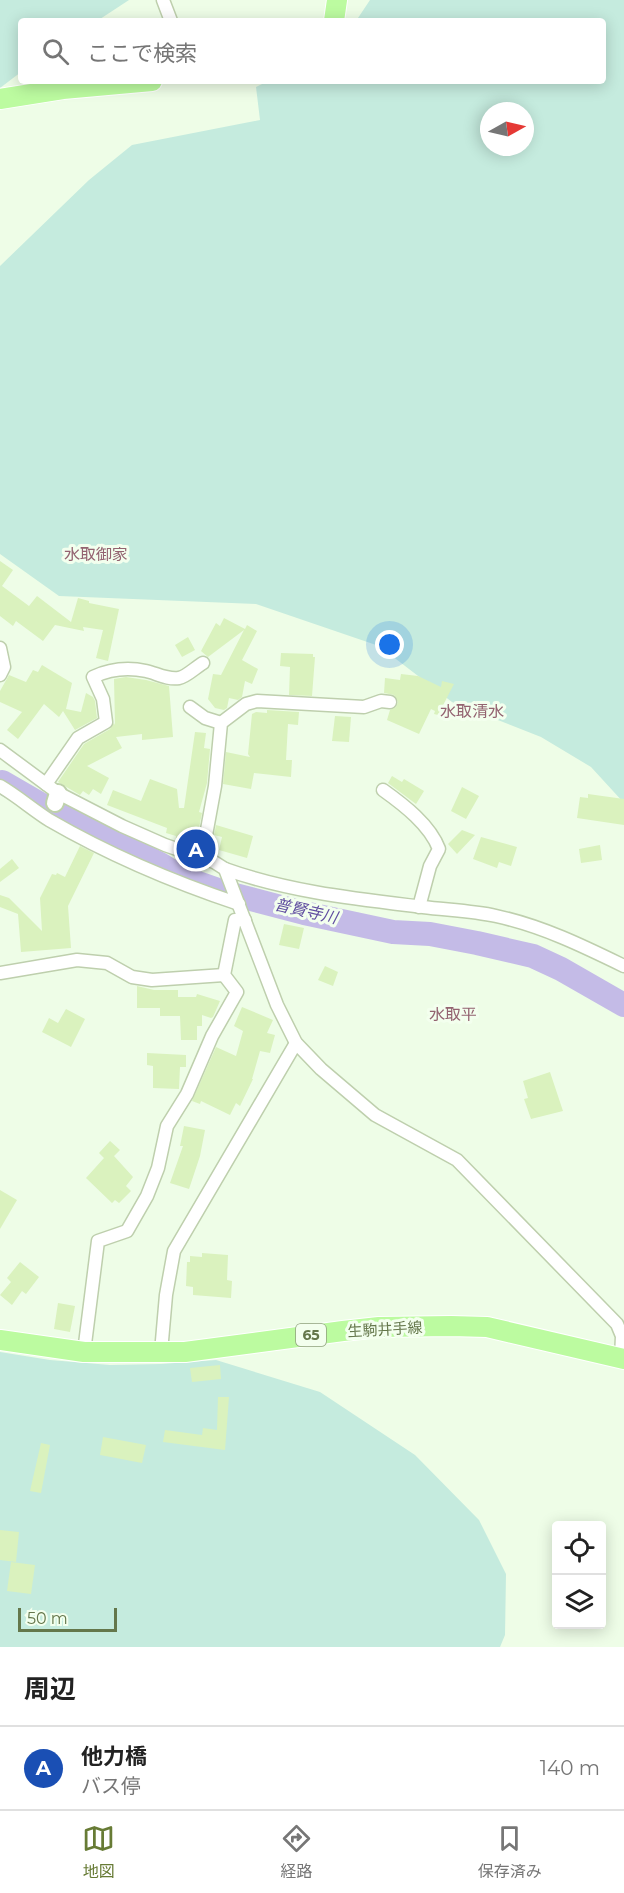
<!DOCTYPE html>
<html lang="ja">
<meta charset="utf-8">
<style>
:root{--surface:#fff;--page:#f2f2f2;--text:#222;--muted:#767676;--line:#e0e0e0;--accent:#677b35}
body{margin:0;font-family:Montserrat,"Noto Sans JP",sans-serif;background:var(--page);color:var(--text)}
.controls{position:absolute;right:18px;bottom:18px;display:grid;overflow:hidden;border-radius:6px;box-shadow:0 3px 15px #0003}
.controls button{width:54px;height:54px;display:grid;place-items:center;padding:0;border:0;border-bottom:2px solid var(--line);background:var(--surface);color:var(--text);font:30px sans-serif}
.compass{position:absolute;left:480px;top:102px;width:54px;height:54px;border-radius:50%;background:var(--surface);box-shadow:0 3px 15px #0003;rotate:82deg}
.scale{position:absolute;left:18px;bottom:15px;width:99px;box-sizing:border-box;padding-left:6px;border:3px solid #64774b;border-top:0;font-size:16px;line-height:21px;white-space:nowrap;color:#64774b;-webkit-text-stroke:4px #f3ffee;paint-order:stroke}
.you{position:absolute;left:390px;top:645px;width:21px;height:21px;margin:-15px;border:4px solid #fff;border-radius:50%;background:#1a73e8;box-shadow:0 0 0 9px #1a73e833}
.badge{display:grid;place-items:center;width:39px;height:39px;border-radius:50%;background:var(--accent);color:#fff;font-size:20px;font-weight:700}
.pin{position:absolute;translate:-50% -50%;border:3px solid #fff;box-shadow:0 2px 6px #0006}
.list{margin:0;padding:0;list-style:none}
h2{display:flex;justify-content:space-between;align-items:center;height:78px;margin:0;padding:0 24px;font-size:26px}
h2 small{font-size:20px;font-weight:400;color:var(--muted)}
.list li{display:grid;grid-template-columns:39px 1fr auto;gap:18px;align-items:center;box-sizing:border-box;height:84px;padding:0 24px;border-top:2px solid var(--line)}
.list b{display:block;font-size:22px;white-space:nowrap}
.list p{margin:0;font-size:20px;white-space:nowrap;color:var(--muted)}
.list em{font-size:20px;font-style:normal;color:var(--muted)}
.icon{flex:none;width:33px;height:33px;fill:none;stroke:currentColor;stroke-width:2;stroke-linecap:round;stroke-linejoin:round}
.map{position:relative;flex:none;width:624px;height:1647px;overflow:hidden}
.search{position:absolute;background:var(--surface);box-shadow:0 3px 15px #0003;left:18px;right:18px;top:18px;height:66px;display:flex;align-items:center;gap:15px;box-sizing:border-box;padding:0 21px;border-radius:6px;color:var(--muted);font-size:22px}
.sheet{height:162px;background:var(--surface)}
nav{display:flex;justify-content:space-around;align-items:center;box-sizing:border-box;height:84px;border-top:2px solid var(--line);background:var(--surface);font-size:16px;color:var(--muted)}
nav a{display:grid;justify-items:center;gap:3px}
nav .on{color:var(--accent)}
.map>svg:first-child{display:block}
.green{fill:#c5ebde;fill-rule:evenodd}
.lines{fill:none;stroke-linecap:round;stroke-linejoin:round}
.river{stroke:#c4bbe7;stroke-width:24}
.building{fill:#daf2be}
.street-casing{stroke:#becfad;stroke-width:15}
.secondary-casing{stroke:#bed2aa;stroke-width:20}
.primary-casing{stroke:#fff;stroke-width:22}
.street{stroke:#fff;stroke-width:12}
.secondary{stroke:#fff;stroke-width:16}
.primary{stroke:#bcfba0;stroke-width:20}
.labels{text-anchor:middle;dominant-baseline:central;stroke-width:6;stroke-linejoin:round;paint-order:stroke}
.shield{fill:#f3ffee;stroke:#8fa07c;stroke-width:1.5}
.shield-label{font-size:14px;font-weight:bold;fill:#64774b}
.street-label{font-size:15px;fill:#64774b;stroke:#f3ffee}
.neighbourhood-label{font-size:16px;fill:#936370;stroke:#f3ffee}
.water-label{font-size:16px;font-style:italic;fill:#604da0;stroke:#f3ffee}
</style>
<div class="map">
<svg width="624" height="1647" viewBox="0 0 624 1647">
<rect width="100%" height="100%" fill="#eefde7"/>
<!-- green -->
<g class="green">
<polygon points="0,0 129,0 97,21 21,21 21,72 0,88"/>
<path d="M370,0H624V803L591,767L541,737L452,702L379,646L256,604L59,596L0,554V266L89,180L132,145L260,120L256,87L268,81H603V21H356ZM489,111H525V147H489Z"/>
<polygon points="0,1352 50,1360 110,1365 161,1364 216,1360 320,1392 415,1455 479,1520 506,1574 505,1635 500,1647 0,1647"/>
</g>
<g class="lines">
<!-- river -->
<polyline class="river" points="2,782 47,808 160,864 181,877 224,892 304,913 393,932 430,934 477,943 533,956 561,969 624,1005"/>
</g>
<!-- building -->
<g class="building">
<polygon points="0,561 13,570 2,586 29,606 37,596 71,622 78,598 89,601 89,603 119,609 108,661 96,658 103,630 83,627 84,631 55,625 43,641 16,621 13,626 0,616"/>
<polygon points="224,618 245,629 247,625 257,631 242,660 258,669 252,684 245,681 242,697 238,700 229,698 227,708 224,710 215,708 208,699 213,674 221,675 244,630 208,657 201,651 216,623 220,626"/>
<polygon points="188,637 195,650 182,657 175,645"/>
<polygon points="281,653 313,654 313,657 315,657 312,696 289,695 290,667 280,666"/>
<polygon points="42,665 72,683 66,709 81,712 86,693 93,697 95,701 97,718 75,730 63,711 59,717 44,704 18,739 7,730 22,712 0,702 0,691 9,675 26,682 33,670 38,672"/>
<polygon points="401,674 418,676 441,687 442,681 454,684 438,715 434,714 435,711 431,709 419,734 387,720 390,710 396,707 398,702 394,695 384,693 385,678 400,680"/>
<polygon points="126,677 146,680 169,686 173,737 142,740 142,734 116,737 122,748 87,766 109,778 101,794 93,789 89,795 83,791 80,795 58,782 84,744 110,729 114,723 115,725 114,679"/>
<polygon points="267,710 299,712 298,725 288,724 286,760 292,760 291,777 254,773 251,789 223,784 226,752 250,757 248,754 252,714 256,712 267,713"/>
<polygon points="335,716 351,717 349,742 332,741"/>
<polygon points="195,732 206,733 204,748 210,749 207,783 199,812 202,813 196,843 176,838 176,836 166,833 167,828 107,805 113,790 141,801 150,779 177,789 179,808 184,808"/>
<polygon points="392,776 402,782 404,779 424,791 416,804 388,783"/>
<polygon points="462,787 479,796 466,819 451,811"/>
<polygon points="588,794 624,799 624,825 577,818 580,797 588,798"/>
<polygon points="216,825 253,836 247,858 219,850 222,837 214,835"/>
<polygon points="462,830 475,835 457,854 448,844"/>
<polygon points="481,837 517,847 511,866 499,862 497,868 473,859"/>
<polygon points="600,845 602,860 581,863 579,849"/>
<polygon points="80,846 94,853 68,906 71,948 21,952 18,914 0,907 0,895 9,898 42,931 40,898 52,874 56,875 57,873 65,877"/>
<polygon points="12,859 19,868 0,882 0,869"/>
<polygon points="284,924 304,928 299,949 279,945"/>
<polygon points="325,966 338,972 333,986 318,980"/>
<polygon points="137,986 154,990 178,990 178,997 196,997 197,994 220,1001 213,1017 211,1018 202,1015 202,1026 197,1026 197,1040 181,1040 180,1016 160,1016 160,1008 137,1008"/>
<polygon points="242,1007 273,1020 267,1033 275,1035 270,1053 260,1051 252,1079 253,1079 240,1106 236,1103 230,1115 201,1101 200,1104 192,1101 216,1047 236,1056 243,1031 234,1026"/>
<polygon points="66,1009 85,1019 71,1047 42,1032 49,1018 58,1023"/>
<polygon points="147,1053 186,1055 186,1067 180,1067 179,1089 153,1088 153,1066 147,1065"/>
<polygon points="550,1072 563,1111 531,1119 524,1099 528,1098 523,1081"/>
<polygon points="184,1126 205,1130 200,1156 189,1189 170,1183 183,1146 180,1146"/>
<polygon points="110,1141 120,1150 114,1156 133,1177 126,1186 131,1191 119,1203 115,1200 112,1203 86,1178 104,1158 99,1153"/>
<polygon points="0,1190 17,1200 0,1229"/>
<polygon points="202,1253 228,1255 227,1280 232,1281 231,1298 193,1295 193,1287 186,1286 187,1262 190,1262 190,1256 202,1257"/>
<polygon points="20,1262 39,1277 26,1294 22,1291 12,1305 0,1295 11,1282 7,1278"/>
<polygon points="58,1303 75,1306 70,1332 54,1329"/>
<polygon points="220,1365 221,1379 192,1382 190,1368"/>
<polygon points="218,1397 229,1397 225,1450 163,1442 165,1430 202,1435 203,1428 217,1430"/>
<polygon points="103,1437 146,1445 142,1463 100,1455"/>
<polygon points="41,1443 50,1445 41,1493 30,1491"/>
<polygon points="0,1530 19,1532 16,1562 0,1560"/>
<polygon points="11,1562 35,1565 31,1594 7,1591"/>
</g>
<g class="lines">
<defs>
<g id="street">
<polyline points="163,0 171,21"/>
<polyline points="0,648 4,667 0,675"/>
<polyline points="190,707 205,718 221,723"/>
<polyline points="0,750 58,793 122,826 165,845 214,862 225,869 277,1005 296,1043 321,1069 375,1115 457,1160 617,1324 622,1336 621,1358"/>
<path d="M46,784L78,738L106,722L103,699L93,677C110,669 127,667 146,671C156,673 167,680 179,678C186,677 196,667 203,663"/>
<path d="M0,786C17,796 32,809 49,820C106,853 176,883 239,904"/>
<path d="M383,790C404,805 430,825 439,849L430,866L419,907"/>
<polyline points="202,857 215,786 221,723 246,704 257,701 364,707 381,701 390,702"/>
<path d="M225,869C289,892 357,899 423,907C447,910 473,911 496,916C542,926 583,946 624,966"/>
<polyline points="0,973 77,960 107,963 132,977 152,980 224,975"/>
<polyline points="84,1352 98,1241 127,1231 147,1196 158,1168 167,1126 187,1094 212,1036 237,992 224,975 235,920 245,920"/>
<polyline points="161,1352 166,1295 174,1251 296,1043"/>
</g>
<polyline id="secondary" points="55,803 58,793"/>
<g id="primary">
<polyline points="334,21 337,0"/>
<polyline points="0,99 63,89 152,81"/>
<polyline points="0,1340 84,1352 185,1352 343,1331 379,1327 451,1326 487,1327 624,1359"/>
</g>
</defs>
<!-- street casing -->
<use href="#street" class="street-casing"/>
<!-- secondary casing -->
<use href="#secondary" class="secondary-casing"/>
<!-- primary casing -->
<use href="#primary" class="primary-casing"/>
<!-- street -->
<use href="#street" class="street"/>
<!-- secondary -->
<use href="#secondary" class="secondary"/>
<!-- primary -->
<use href="#primary" class="primary"/>
</g>
<g class="labels">
<!-- shield labels -->
<rect class="shield" x="296" y="1324" width="30" height="22" rx="4.5"/>
<g class="shield-label">
<text x="311" y="1335">65</text>
</g>
<!-- street labels -->
<g class="street-label">
<text transform="translate(385 1329) rotate(-3)">生駒井手線</text>
</g>
<!-- neighbourhood labels -->
<g class="neighbourhood-label">
<text x="96" y="554">水取御家</text>
<text x="472" y="711">水取清水</text>
<text x="453" y="1014">水取平</text>
</g>
<!-- water labels -->
<g class="water-label">
<text transform="translate(306 911) rotate(13)">普賢寺川</text>
</g>
</g>
</svg>
<div class="controls">
<button><svg class="icon" aria-label="locate" viewBox="0 0 24 24"><circle cx="12" cy="12" r="6"/><path d="M12 2v4M12 18v4M2 12h4M18 12h4"/></svg></button>
<button><svg class="icon" aria-label="layers" viewBox="0 0 24 24"><path d="M12 4l9 5-9 5-9-5zM3 14l9 5 9-5"/></svg></button>
</div>
<svg class="compass" viewBox="-18 -18 36 36"><path d="M0-13l5 13h-10z" fill="#e53935"/><path d="M0 13l5-13h-10z" fill="#767676"/></svg>
<div class="scale">50 m</div>
<div class="you"></div>
<div class="pin badge" style="left:196px;top:849px;background:#1a4fb4">A</div>
<div class="search"><svg class="icon" aria-label="search" viewBox="0 0 24 24"><circle cx="10" cy="10" r="6"/><path d="M15 15l6 6"/></svg>ここで検索</div>
</div>
<section class="sheet">
<h2>周辺<small></small></h2>
<ul class="list">
<li><span class="badge" style="background:#1a4fb4">A</span><div><b>他力橋</b><p>バス停</p></div><em>140 m</em></li>
</ul>
</section>
<nav>
<a class="on"><svg class="icon" aria-label="map" viewBox="0 0 24 24"><path d="M3 6l6-2 6 2 6-2v14l-6 2-6-2-6 2zM9 4v14M15 6v14"/></svg>地図</a>
<a><svg class="icon" aria-label="directions" viewBox="0 0 24 24"><path d="M12 3l9 9-9 9-9-9zM9 14v-3h6M13 9l2 2-2 2"/></svg>経路</a>
<a><svg class="icon" aria-label="saved" viewBox="0 0 24 24"><path d="M7 4h10v16l-5-4-5 4z"/></svg>保存済み</a>
</nav>
